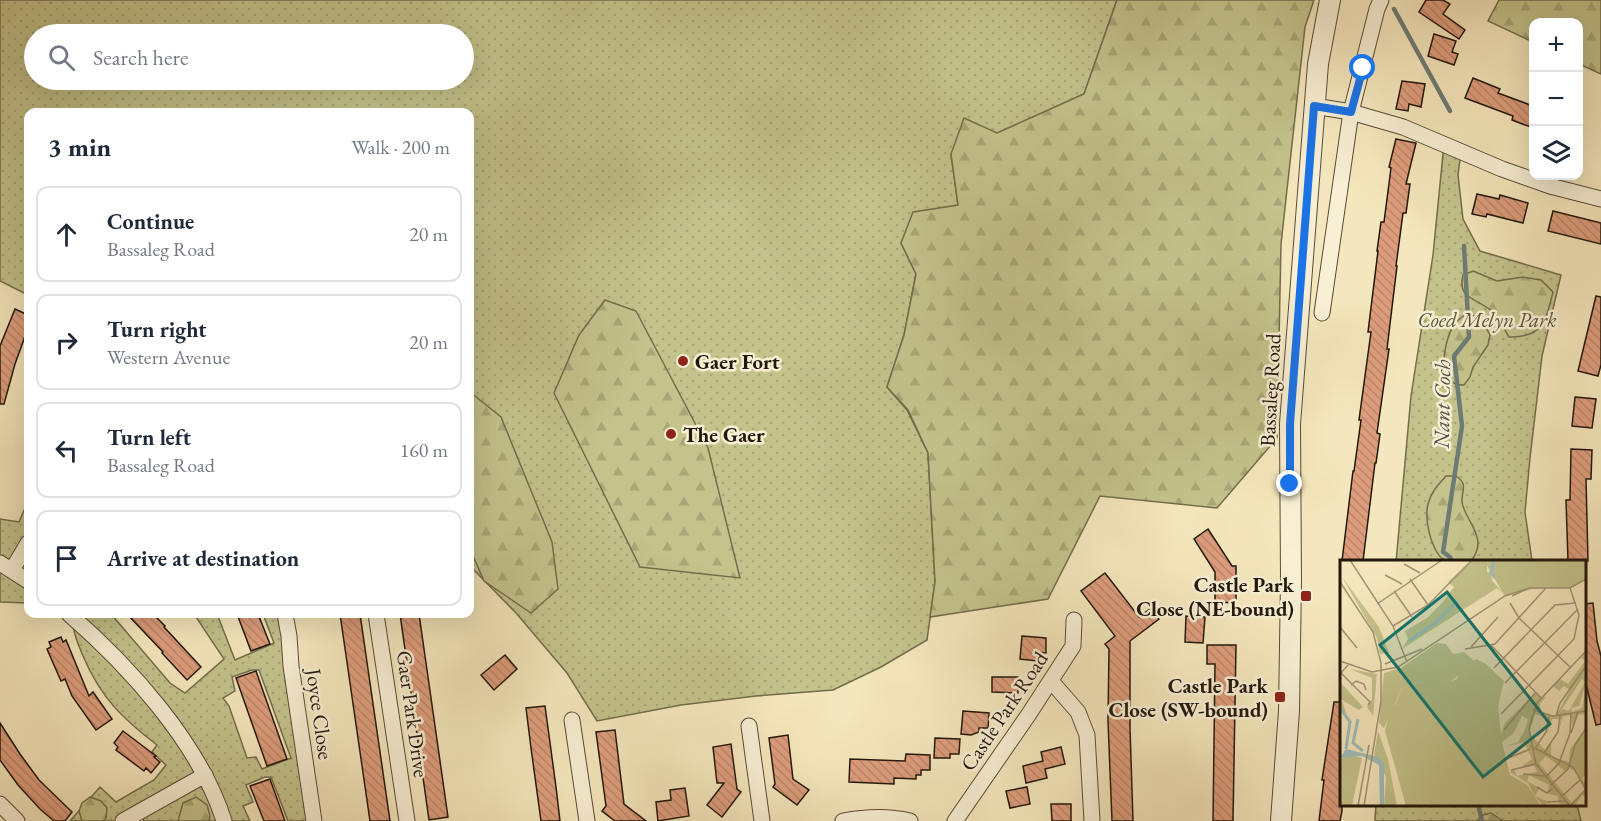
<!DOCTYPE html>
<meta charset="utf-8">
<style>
:root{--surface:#fff;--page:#f6f6f7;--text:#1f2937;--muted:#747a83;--line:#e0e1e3}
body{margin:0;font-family:"EB Garamond",serif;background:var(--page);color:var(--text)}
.controls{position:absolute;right:18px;top:18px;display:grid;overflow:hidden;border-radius:12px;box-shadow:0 6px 24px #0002}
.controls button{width:54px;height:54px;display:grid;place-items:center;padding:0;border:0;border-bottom:2px solid var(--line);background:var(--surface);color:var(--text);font:30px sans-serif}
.stop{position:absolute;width:18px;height:18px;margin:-14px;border:4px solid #1a73e8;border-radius:50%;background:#fff}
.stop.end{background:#1a73e8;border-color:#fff;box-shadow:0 2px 6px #0008}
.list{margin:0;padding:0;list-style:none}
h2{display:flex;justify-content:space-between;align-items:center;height:78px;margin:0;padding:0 24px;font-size:26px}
h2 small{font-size:20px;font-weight:400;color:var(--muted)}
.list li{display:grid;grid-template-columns:39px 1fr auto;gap:18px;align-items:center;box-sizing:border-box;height:96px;margin:0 12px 12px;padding:0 12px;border:2px solid var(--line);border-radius:12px}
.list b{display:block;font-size:22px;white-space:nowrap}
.list p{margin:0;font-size:20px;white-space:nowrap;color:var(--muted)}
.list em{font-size:20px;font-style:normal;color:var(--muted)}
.icon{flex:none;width:33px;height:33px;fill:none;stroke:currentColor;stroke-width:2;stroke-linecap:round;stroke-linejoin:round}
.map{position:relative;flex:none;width:1601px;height:821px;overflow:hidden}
.search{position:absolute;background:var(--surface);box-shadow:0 6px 24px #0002;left:24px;top:24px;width:450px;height:66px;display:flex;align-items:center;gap:15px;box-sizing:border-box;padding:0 21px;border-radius:33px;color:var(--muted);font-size:22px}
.panel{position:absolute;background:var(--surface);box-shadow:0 6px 24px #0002;left:24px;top:108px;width:450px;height:510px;border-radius:12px}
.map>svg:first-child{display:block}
.green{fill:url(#green-dots);stroke:#736d4c;stroke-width:1.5;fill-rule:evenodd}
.forest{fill:url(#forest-firs);stroke:#736d4c;stroke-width:1.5}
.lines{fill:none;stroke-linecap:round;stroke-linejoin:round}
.stream{stroke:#6e7b75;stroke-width:4.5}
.building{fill:url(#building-back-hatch);stroke:#22170b;stroke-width:1.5}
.minor-casing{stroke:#574b38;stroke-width:17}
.tertiary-casing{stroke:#574b38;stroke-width:22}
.minor{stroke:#f8efd4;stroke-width:15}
.tertiary{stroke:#f8efd4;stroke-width:20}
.route{stroke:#1a73e8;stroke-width:8}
.poi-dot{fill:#8f2418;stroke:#f8efd4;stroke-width:2}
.labels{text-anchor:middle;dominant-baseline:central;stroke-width:5;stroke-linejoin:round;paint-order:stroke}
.park-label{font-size:21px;font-style:italic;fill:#5b5338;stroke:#f8efd4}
.poi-label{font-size:21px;font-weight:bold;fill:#22170b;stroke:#f8efd4;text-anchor:start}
.street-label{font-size:21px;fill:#22170b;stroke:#f8efd4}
.water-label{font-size:22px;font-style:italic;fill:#4e5149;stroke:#f8efd4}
.inset-river{fill:none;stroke:#a0bebb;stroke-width:3}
.inset-road{fill:none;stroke:#a19476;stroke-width:1.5}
.view{fill:#0f766e;fill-opacity:0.15;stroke:#0f766e;stroke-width:3}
.inset-edge{fill:none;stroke:#22170b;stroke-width:3}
</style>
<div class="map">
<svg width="1601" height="821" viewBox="0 0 1601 821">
<defs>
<pattern id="green-dots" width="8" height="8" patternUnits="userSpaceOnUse" patternTransform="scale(1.5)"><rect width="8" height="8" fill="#c4c38c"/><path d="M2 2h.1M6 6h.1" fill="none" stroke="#a8a777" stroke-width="1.8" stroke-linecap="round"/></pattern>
<pattern id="forest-firs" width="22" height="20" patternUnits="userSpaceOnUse" patternTransform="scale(1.5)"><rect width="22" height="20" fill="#c4c38c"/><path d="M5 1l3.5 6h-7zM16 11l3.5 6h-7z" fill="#a8a777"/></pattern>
<pattern id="building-back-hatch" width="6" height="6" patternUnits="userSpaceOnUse" patternTransform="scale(1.5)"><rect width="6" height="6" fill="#dd9d7c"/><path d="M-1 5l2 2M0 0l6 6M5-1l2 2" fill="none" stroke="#bd866a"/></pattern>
</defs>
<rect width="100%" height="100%" fill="#f5e7bd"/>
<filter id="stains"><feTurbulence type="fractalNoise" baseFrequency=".00333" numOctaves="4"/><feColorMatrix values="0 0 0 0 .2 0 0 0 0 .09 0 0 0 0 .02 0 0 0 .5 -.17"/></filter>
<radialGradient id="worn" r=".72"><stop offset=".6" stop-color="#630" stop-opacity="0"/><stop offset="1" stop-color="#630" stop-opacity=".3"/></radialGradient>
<!-- green -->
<g class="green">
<path d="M0,0H1117L1084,94L951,154L958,205L901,243L916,274L904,335L887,387L907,410L928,453L935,582L927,640L881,667L833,690L756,696L681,705L597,721L567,673L516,613L470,566V112H28V295L0,281ZM34,34H464V80H34Z"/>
<polygon points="1444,144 1461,152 1458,175 1463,219 1480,251 1561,275 1542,356 1530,458 1525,512 1532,561 1396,562 1411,396 1433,255"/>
<polygon points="28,492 28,603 0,602 0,519 19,522 25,508"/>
<path d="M69,614H111L170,683L185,693L224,659L194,614H217L235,660L274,643L263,614H285L314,821H288L271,777H265L246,785L253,802L243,806L250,821H144L140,811L123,821H70L100,787L116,802L154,780L166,765L152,752L157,745C122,718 101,698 83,656C77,641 73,633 72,616ZM252,670H259L291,758L262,769L256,757L247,758L229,706L223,698L235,691L232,677Z"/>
<polygon points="1376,804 1577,805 1581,821 1375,821"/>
</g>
<!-- forest -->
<g class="forest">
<polygon points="1117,0 1314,0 1305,27 1281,244 1277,438 1217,508 1100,496 1048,599 930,617 935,582 928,453 908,410 887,387 904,335 916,274 901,243 913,212 958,205 951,154 964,118 997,133 1084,94"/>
<polygon points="1499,0 1601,0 1601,74 1579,64 1578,22 1534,22 1533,42 1488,21"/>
<path d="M1473,271L1497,281L1523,277L1541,280L1553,292C1546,320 1543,338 1509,337C1504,329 1498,316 1489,309C1475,298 1457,298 1463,275Z"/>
<polygon points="605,300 636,311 708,448 740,578 640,567 554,393 579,335"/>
<path d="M1466,314L1475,316L1485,326L1490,335L1488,345L1473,367L1470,377L1464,385C1434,386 1444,339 1455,323C1458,320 1462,317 1466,314Z"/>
<polygon points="470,392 501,417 552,542 558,589 531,613 484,581 470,549"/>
<path d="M1446,476H1456C1469,485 1461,490 1462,502C1464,516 1478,529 1478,543C1478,550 1475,556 1471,561H1444C1431,549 1424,521 1428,504C1431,492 1438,485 1446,476Z"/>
<polygon points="90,797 101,801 107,808 106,818 104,821 82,821 79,811 82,803"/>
<polygon points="196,797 207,805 210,816 209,821 178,821 183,803"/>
<polygon points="1491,813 1503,821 1477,821 1483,815"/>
</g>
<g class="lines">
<!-- stream -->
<g class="stream">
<polyline points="1394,9 1450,111"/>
<polyline points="1452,562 1450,557 1443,552 1462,426 1454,356 1469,337 1464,246"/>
<polyline points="1478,804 1482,821"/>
</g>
</g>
<!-- building -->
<g class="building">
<polygon points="1426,0 1443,0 1450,4 1443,14 1465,30 1459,39 1419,12"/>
<polygon points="1434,34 1456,41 1452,52 1458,54 1454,65 1428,56"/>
<polygon points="1473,78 1500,89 1498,93 1533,106 1533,128 1512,120 1513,116 1465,98"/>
<polygon points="1402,81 1425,84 1421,107 1409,104 1408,111 1396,109"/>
<polygon points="1396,139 1416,143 1406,184 1410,184 1406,213 1403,213 1396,266 1397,266 1387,349 1389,349 1377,433 1380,434 1378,449 1376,463 1375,463 1363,561 1342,561 1353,471 1354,471 1361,420 1359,420 1371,332 1368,332 1378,251 1377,251 1381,222 1384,222 1391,168 1389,167"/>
<polygon points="1477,194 1499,199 1500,195 1528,203 1523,223 1487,214 1486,217 1472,214"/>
<polygon points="1553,211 1601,223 1601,244 1548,231"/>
<polygon points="1596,296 1601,297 1601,365 1598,376 1578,371"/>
<polygon points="15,309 28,315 28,328 15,364 4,404 0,404 0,346"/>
<polygon points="1575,397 1596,399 1592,428 1572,426"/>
<polygon points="1571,449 1592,450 1591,479 1586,479 1588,561 1568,561 1566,500 1570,500"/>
<polygon points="1208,529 1232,566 1236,566 1236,603 1215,602 1215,572 1194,539"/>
<polygon points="1105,573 1139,617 1151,608 1159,619 1130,641 1130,728 1133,821 1112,821 1108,721 1109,649 1105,644 1115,636 1081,591"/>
<polygon points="1593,603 1597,641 1601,656 1601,724 1596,725 1584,676 1584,604"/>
<polygon points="127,614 153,614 165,626 164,627 201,667 187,680 162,653 163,652"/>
<polygon points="237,614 258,614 270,644 251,651"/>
<polygon points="340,614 360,614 390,821 370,821"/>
<polygon points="400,614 419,614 448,817 429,820"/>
<polygon points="1186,616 1205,617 1203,643 1185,642"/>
<polygon points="1022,636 1046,638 1046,653 1037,652 1037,661 1020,659"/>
<polygon points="61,637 63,642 66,640 89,696 93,692 112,719 96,730 72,696 65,679 61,681 47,649 51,647 49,642"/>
<polygon points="1207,645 1236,645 1233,821 1213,821 1215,664 1207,664"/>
<polygon points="505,655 517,669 494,690 481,675"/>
<polygon points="256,671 287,759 267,766 236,678"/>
<polygon points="992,677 1018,677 1018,693 992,692"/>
<polygon points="1334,702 1341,702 1342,811 1340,821 1319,821 1324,780 1322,780"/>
<polygon points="545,706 556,787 560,821 541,821 531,748 526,708"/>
<polygon points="963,711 989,713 988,728 979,728 979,732 971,735 961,734"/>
<polygon points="0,723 20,754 39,780 72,812 65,821 54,821 40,809 18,785 0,760"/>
<polygon points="615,730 624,804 646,821 615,821 602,811 606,806 596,732"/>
<polygon points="123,731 156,756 154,757 160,762 151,773 146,768 144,771 116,750 118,747 114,743"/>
<polygon points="788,735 793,779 809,790 797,805 773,787 775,784 769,738"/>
<polygon points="935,738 960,739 959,754 950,754 950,758 934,758"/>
<polygon points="731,744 737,789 741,792 722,817 707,805 724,783 717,783 713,747"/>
<polygon points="1061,747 1065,764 1045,769 1047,778 1026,783 1023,766 1043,761 1041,752"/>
<polygon points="906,754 930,755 930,770 921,770 921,775 916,775 916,779 894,778 894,784 849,782 850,759 905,761"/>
<polygon points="270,779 285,821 264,821 250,786"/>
<polygon points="1027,787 1030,804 1010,808 1006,791"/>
<polygon points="685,788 689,816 658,821 656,802 671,800 670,790"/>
<polygon points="1051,804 1071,804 1071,821 1052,821"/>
</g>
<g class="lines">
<defs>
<g id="minor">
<polyline points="1314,106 1351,112 1403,127 1502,169 1550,186 1601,199"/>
<polyline points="1322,313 1351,112 1377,9 1381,0"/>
<polyline points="0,563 28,581"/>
<polyline points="12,570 28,543"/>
<path d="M69,614C129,666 200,744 224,821"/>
<polyline points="285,614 289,636 291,666 314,821"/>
<polyline points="376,614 407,821"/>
<polyline points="1051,681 1078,712 1087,735 1092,821"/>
<polyline points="572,720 587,821"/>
<polyline points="749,726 762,821"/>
<polyline points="0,804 17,821"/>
<polyline points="123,821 205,775"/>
<path d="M843,821C864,817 889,816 910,821"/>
<polyline points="955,821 1029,714 1073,646 1074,620"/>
</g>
<polyline id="tertiary" points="1281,821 1289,711 1291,580 1290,424 1318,64 1330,0"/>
</defs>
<!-- minor casing -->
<use href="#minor" class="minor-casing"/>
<!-- tertiary casing -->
<use href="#tertiary" class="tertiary-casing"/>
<!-- minor -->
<use href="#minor" class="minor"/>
<!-- tertiary -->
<use href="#tertiary" class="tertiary"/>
</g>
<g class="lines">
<!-- route -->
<polyline class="route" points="1290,484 1290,424 1314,106 1351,112 1363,68"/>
</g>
<!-- markers -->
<g class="poi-dot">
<circle cx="683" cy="361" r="6"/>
<circle cx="671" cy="434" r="6"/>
<rect x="1300" y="590" width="12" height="12" rx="3"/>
<rect x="1274" y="691" width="12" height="12" rx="3"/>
</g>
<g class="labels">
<!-- park labels -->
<g class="park-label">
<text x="1487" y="319">Coed Melyn Park</text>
</g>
<!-- poi labels -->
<g class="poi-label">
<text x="695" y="361">Gaer Fort</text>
<text x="683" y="434">The Gaer</text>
<text x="1294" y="584" text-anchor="end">Castle Park<tspan x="1294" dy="24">Close (NE-bound)</tspan></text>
<text x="1268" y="685" text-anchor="end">Castle Park<tspan x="1268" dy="24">Close (SW-bound)</tspan></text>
</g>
<!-- street labels -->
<g class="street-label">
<text transform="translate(1270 390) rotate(-87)">Bassaleg Road</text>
<text transform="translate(1004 711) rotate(-56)">Castle Park Road</text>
<text transform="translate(320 714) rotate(82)">Joyce Close</text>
<text transform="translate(413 714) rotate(82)">Gaer Park Drive</text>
</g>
<!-- water labels -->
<g class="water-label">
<text transform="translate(1442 404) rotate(-89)">Nant Coch</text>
</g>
</g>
<!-- overview -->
<g transform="translate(1340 560)">
<rect width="246" height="246" fill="#f5e7bd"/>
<path d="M132,0H147V12H151L152,21L165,35L157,28L62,89L68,79L65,71L87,58L102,43L114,27L108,22ZM246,91V123L239,146L231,148L232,152L242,148L246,129V154L238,155L233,170L231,155L223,157L217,176L221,159H212L207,175L209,159L195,154L189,173L205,190L211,183V197L229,202L230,189L246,168V214L242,219L246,223V237L242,235L235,246L219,244L218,236L207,233L209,225L189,215L187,221L200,228L195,236L209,242L203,246L194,235L188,223L170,212L174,209L177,216L197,212L194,205L181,207L192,199L188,191L167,201L188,190L184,182L165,187L178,182L185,170L188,159L182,156L173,174L162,182L170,215L187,225L201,246H66L45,171L51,146L55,145L62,128L81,122L89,126L106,124L117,119L120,111L136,99L146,104L164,121L158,146L161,174L165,163L195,133L201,138L206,137L200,144L201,153L216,156L230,130L224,126L219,131L213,126L220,119L228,124L245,101L240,97ZM242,119L245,122L229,151L222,149ZM206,196L226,212L229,208L235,211L240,219L245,230L232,243L199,203ZM7,195L22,198L12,246H0V200Z" fill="#c4c38c" fill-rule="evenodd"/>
<path d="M2,17L39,67L49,93L40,94L37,78ZM97,83L106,84L113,94L124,92L134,101L105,127L98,125L90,130L81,122L62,128L44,168L39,163L44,113L61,108ZM10,109L37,114L33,156L27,147L32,139V118ZM143,119L148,128L139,146L128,148ZM0,122L23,147L19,150L2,140L7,156L0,147ZM155,133L159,134L158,152L145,158V149ZM38,171L48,199L57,246H44L46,217L34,195Z" fill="#c4c38c"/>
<path d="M149,0H246V19L230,28H197L165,36L146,4Z" fill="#c4c38c"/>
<path d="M141,20L149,31L132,43L124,31Z" fill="#c4c38c"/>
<path d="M6,189L38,197L44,204V246H40L39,205L22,196L0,198Z" fill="#a0bebb"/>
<path class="inset-river" d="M154,0L151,12L155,18M69,81L95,63L118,40M0,148L10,162L6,189M18,159L13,183L23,191"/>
<path class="inset-road" d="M10,0L53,66L67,102M64,4L80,13M45,15L62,24M70,19L88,45M0,22L33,72L41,103V141L24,246M54,31L72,57M172,36L189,28M170,43L179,58L231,108M37,44L102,0M53,66L88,45L132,0M0,67L17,88M151,85L201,138M131,87L158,57M125,89L155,84L206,28M0,101L32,112L58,107L165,36L189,28H230L246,19M45,104L82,89M8,105L1,113L30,142L28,145M154,108L215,45L236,43M165,123L238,49M11,125L16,121L24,124L26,130M193,150L213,156L246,151M161,154L234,79L239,55L230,28M216,156L220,143L246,106M164,170L195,133M231,173L238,152M190,186L233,207L246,230M196,187L206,172L209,156M204,193L218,172L220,155M168,198L190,189M171,210L196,204M183,214L204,216M205,218L219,203L230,173L231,153M211,225L228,209L235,185L246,168M197,227L207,233L213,228M221,237L240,220M207,242L225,241M18,246L29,185M230,246L196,204L189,169L197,143L246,91M230,246L246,229"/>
<path class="view" d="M107,32L210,164L143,217L40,85Z"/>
<rect width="246" height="246" class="inset-edge"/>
</g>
<rect width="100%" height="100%" filter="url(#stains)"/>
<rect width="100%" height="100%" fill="url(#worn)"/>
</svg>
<div class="controls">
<button>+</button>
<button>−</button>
<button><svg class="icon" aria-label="layers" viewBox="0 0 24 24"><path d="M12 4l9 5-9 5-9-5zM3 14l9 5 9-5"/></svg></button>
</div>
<div class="stop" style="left:1363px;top:68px"></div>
<div class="stop end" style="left:1290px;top:484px"></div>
<div class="search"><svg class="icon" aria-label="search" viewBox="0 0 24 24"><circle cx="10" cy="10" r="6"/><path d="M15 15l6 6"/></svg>Search here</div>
<section class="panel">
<h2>3 min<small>Walk · 200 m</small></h2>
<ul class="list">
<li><svg class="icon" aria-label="ahead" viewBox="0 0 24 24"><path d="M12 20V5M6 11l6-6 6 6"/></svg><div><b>Continue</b><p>Bassaleg Road</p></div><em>20 m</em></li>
<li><svg class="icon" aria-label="right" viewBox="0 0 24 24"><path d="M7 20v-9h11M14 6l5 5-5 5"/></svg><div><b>Turn right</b><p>Western Avenue</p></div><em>20 m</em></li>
<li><svg class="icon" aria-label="left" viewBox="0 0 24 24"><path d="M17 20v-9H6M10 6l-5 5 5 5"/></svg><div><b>Turn left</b><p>Bassaleg Road</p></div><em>160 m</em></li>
<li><svg class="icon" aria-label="arrive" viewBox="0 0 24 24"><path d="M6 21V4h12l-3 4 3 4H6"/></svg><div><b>Arrive at destination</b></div></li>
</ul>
</section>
</div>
